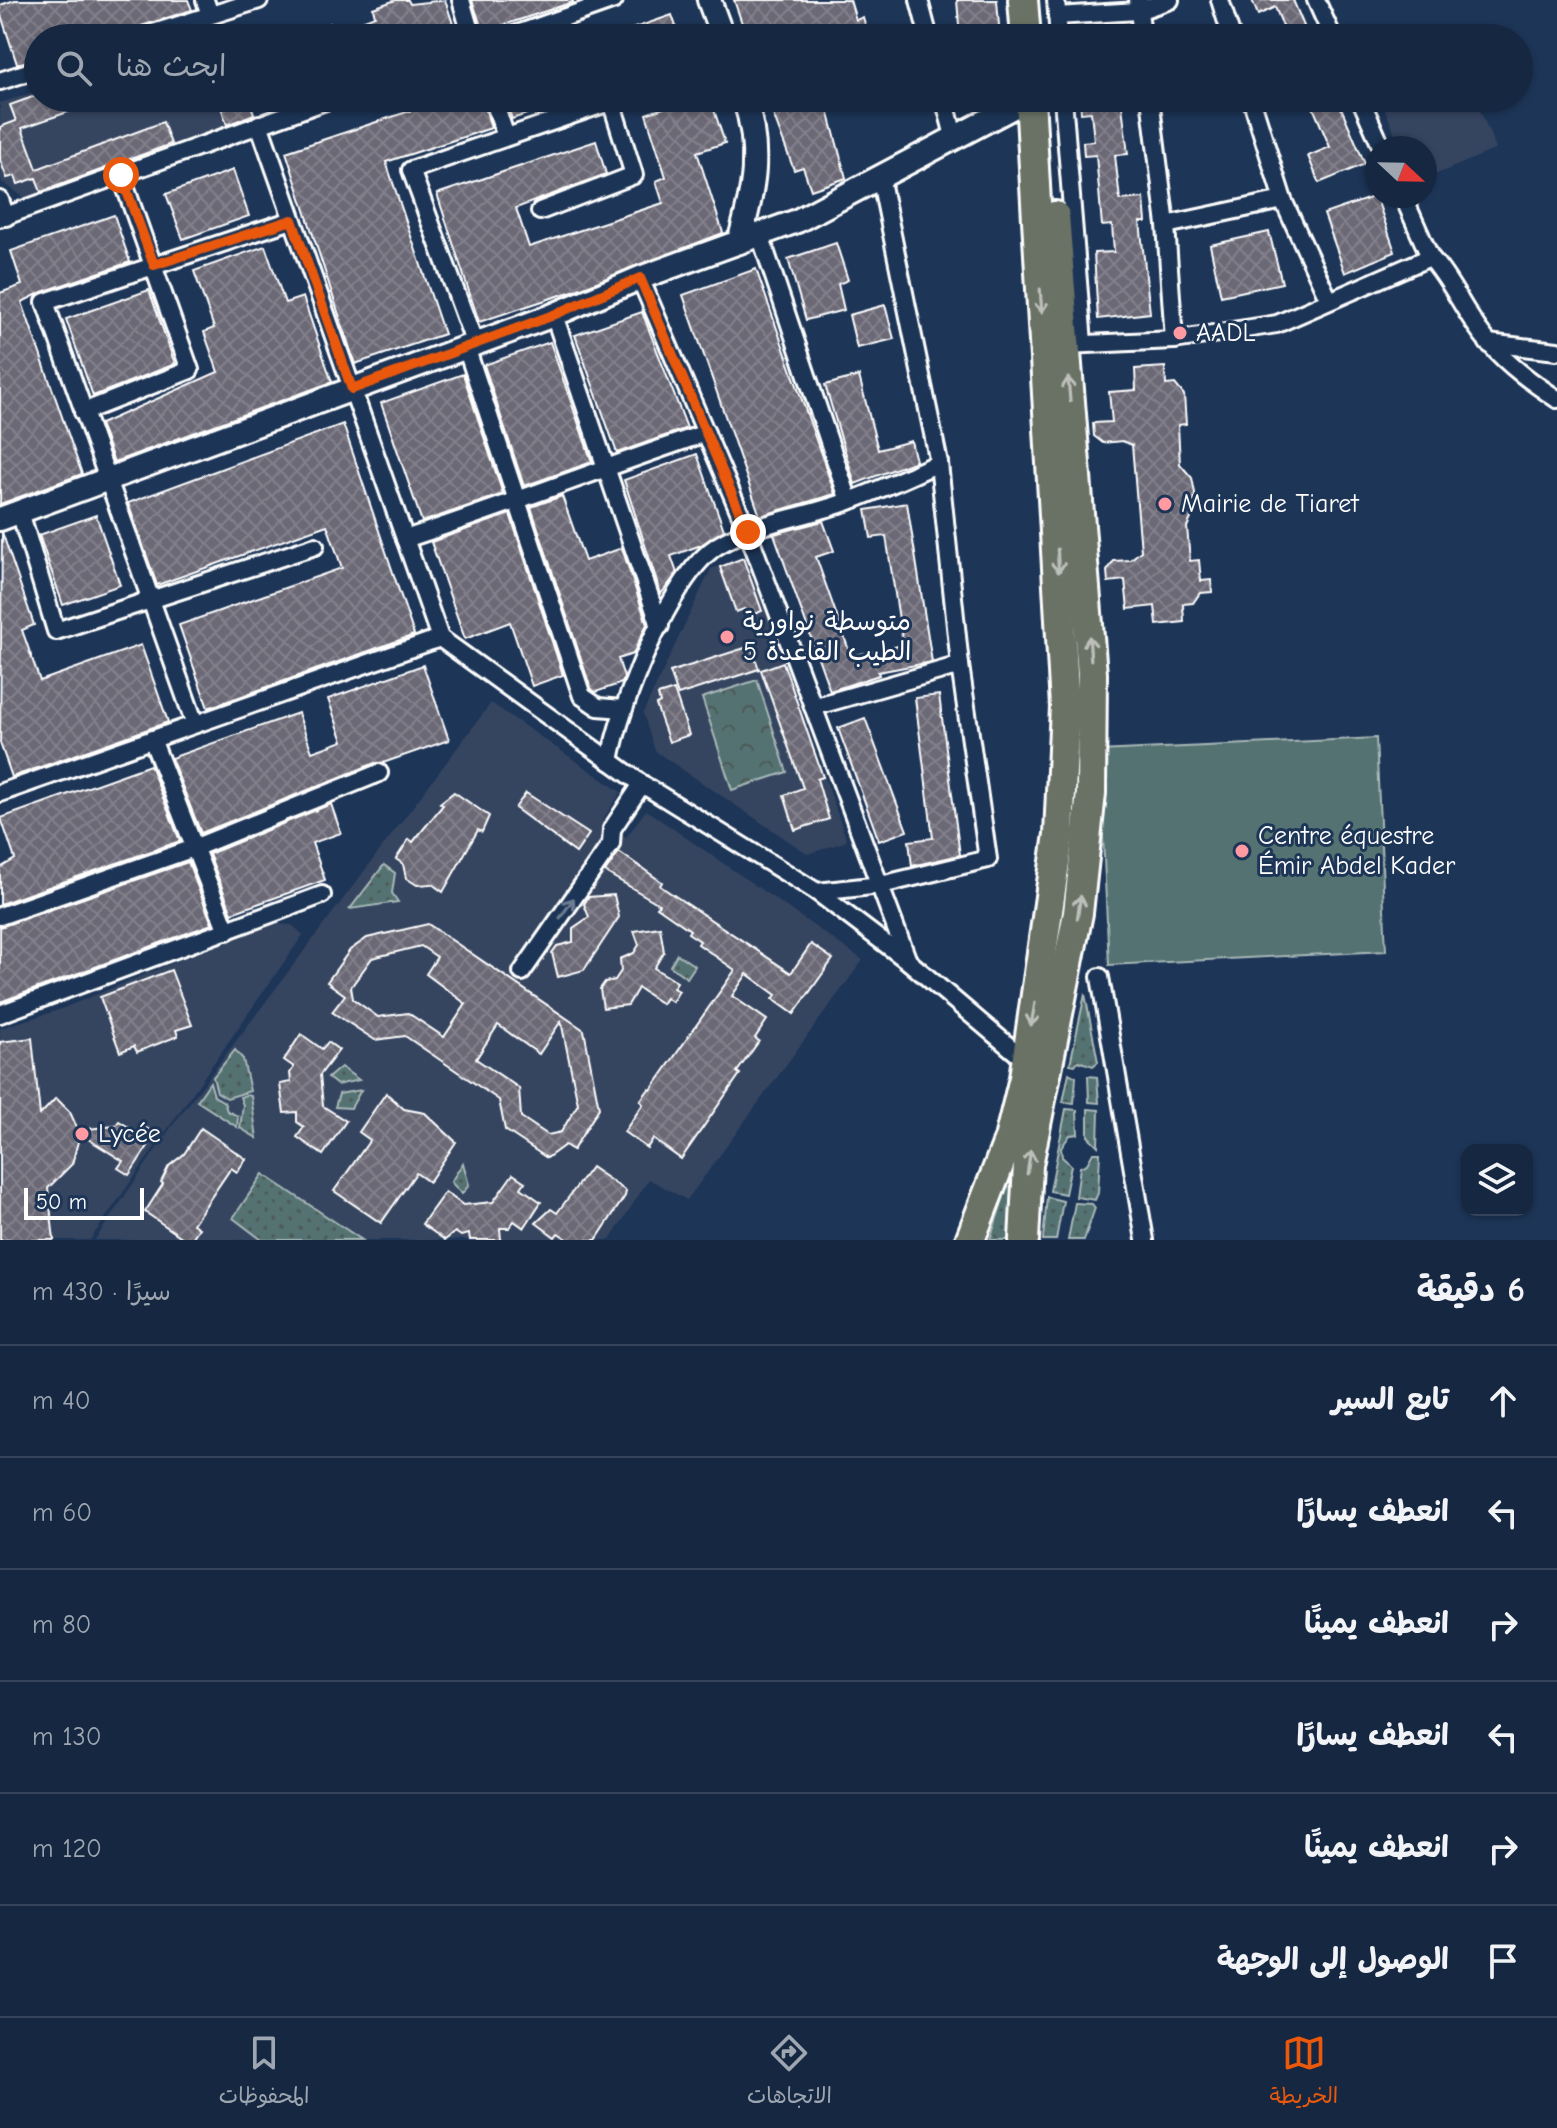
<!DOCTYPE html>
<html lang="ar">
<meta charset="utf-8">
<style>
:root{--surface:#162841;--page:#23344c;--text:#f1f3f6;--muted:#9ea6b1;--line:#35445a;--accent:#ea580c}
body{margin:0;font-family:"Comic Neue","Playpen Sans Arabic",sans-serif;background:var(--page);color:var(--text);direction:rtl}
.controls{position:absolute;right:24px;bottom:24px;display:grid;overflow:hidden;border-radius:16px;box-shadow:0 2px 6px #0004}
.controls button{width:72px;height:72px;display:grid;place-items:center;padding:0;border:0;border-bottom:2px solid var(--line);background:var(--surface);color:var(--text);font:40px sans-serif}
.compass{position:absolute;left:1365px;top:136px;width:72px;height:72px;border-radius:50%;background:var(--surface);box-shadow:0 2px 6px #0004;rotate:112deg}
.scale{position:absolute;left:24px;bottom:20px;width:120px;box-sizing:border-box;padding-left:8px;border:4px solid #fff;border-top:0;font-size:22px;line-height:28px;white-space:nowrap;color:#fff;-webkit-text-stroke:6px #1d3557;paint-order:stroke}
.stop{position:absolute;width:24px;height:24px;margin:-18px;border:6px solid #ea580c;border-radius:50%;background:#fff}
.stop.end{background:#ea580c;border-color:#fff;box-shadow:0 2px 8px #0008}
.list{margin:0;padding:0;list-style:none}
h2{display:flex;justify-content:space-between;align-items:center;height:104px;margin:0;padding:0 32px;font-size:34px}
h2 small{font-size:26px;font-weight:400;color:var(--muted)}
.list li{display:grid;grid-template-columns:52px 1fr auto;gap:24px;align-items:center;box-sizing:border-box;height:112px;padding:0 32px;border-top:2px solid var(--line)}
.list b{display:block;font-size:30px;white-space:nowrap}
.list em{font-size:26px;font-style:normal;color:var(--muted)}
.icon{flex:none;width:44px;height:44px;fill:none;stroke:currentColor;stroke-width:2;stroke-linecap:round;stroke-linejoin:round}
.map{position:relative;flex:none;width:1557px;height:1240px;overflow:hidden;direction:ltr}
.search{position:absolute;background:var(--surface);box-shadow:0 2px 6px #0004;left:24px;right:24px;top:24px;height:88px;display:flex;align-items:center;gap:20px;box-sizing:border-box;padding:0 28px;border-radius:44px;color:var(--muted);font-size:30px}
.sheet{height:776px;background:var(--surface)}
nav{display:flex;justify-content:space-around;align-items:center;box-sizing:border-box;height:112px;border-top:2px solid var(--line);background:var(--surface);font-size:22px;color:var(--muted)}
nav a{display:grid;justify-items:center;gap:4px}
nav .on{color:var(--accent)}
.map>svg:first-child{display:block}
.built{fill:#354560}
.grass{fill:url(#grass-dots);stroke:#a9b8b8;stroke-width:2}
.park{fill:url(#park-crowns);stroke:#a9b8b8;stroke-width:2}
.pitch{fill:#537271;stroke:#a9b8b8;stroke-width:2}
.building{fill:url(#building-cross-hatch);stroke:#fff;stroke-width:2;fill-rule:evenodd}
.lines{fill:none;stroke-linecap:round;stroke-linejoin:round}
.street-casing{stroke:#fff;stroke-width:22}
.secondary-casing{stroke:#fff;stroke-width:28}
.highway-casing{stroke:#fff;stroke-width:34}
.street{stroke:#1d3557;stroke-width:16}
.secondary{stroke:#1d3557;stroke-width:22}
.highway{stroke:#6a7165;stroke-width:28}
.oneway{stroke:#bcbfba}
.oneway2{stroke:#6c7c92}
.route{stroke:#ea580c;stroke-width:10}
.poi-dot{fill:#ff9aa2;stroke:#1d3557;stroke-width:3}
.labels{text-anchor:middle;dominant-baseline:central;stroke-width:6;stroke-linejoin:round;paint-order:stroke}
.poi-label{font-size:26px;fill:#fff;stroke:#1d3557;text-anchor:start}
</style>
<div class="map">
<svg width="1557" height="1240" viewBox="0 0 1557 1240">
<defs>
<pattern id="grass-dots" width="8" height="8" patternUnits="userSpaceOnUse" patternTransform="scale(2)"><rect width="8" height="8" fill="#537271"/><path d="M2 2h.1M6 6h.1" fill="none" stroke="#4e5959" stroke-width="1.8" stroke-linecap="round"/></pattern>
<pattern id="park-crowns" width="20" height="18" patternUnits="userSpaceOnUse" patternTransform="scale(2)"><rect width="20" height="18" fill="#537271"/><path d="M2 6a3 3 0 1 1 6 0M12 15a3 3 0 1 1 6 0" fill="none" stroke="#4e5959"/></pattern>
<pattern id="building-cross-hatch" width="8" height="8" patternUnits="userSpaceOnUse" patternTransform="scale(2)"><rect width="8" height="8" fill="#6c6976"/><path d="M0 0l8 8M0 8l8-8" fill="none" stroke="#82808b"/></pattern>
</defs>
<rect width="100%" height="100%" fill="#1d3557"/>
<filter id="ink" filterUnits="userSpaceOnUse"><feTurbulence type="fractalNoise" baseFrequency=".0125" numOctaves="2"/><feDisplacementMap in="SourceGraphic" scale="16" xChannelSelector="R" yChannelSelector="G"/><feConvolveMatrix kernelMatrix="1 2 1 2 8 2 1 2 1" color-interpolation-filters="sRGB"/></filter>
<g filter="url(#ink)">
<!-- built -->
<g class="built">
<polygon points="38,91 38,98 240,98 242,102 251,98 258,120 31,202 2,182 0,177 0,103"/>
<polygon points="1380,98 1475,98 1496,149 1425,179 1425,148 1401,148"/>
<polygon points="747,555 847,841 808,854 655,751 643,713 711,569"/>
<polygon points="491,703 621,792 602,821 612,829 626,838 646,810 863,960 687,1200 649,1179 610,1240 95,1240 172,1126"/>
<polygon points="268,924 292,925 303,935 90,1240 0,1240 0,1028 56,1011"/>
</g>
<!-- grass -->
<g class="grass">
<polygon points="384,865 395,873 392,893 398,902 350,909"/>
<polygon points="677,954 695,966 687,978 670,966"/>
<polygon points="1085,994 1098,1062 1093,1066 1078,1061 1075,1065 1070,1064"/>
<polygon points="235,1050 243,1059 250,1091 227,1098 217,1092 213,1077"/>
<polygon points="341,1067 359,1080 337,1085 328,1078"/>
<polygon points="1069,1073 1076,1077 1074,1103 1063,1102"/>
<polygon points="1088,1076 1097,1077 1099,1103 1089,1102"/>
<polygon points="210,1082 214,1096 224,1102 227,1111 238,1116 237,1127 197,1101"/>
<polygon points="361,1090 351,1108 335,1107 339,1094"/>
<polygon points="246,1095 251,1096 257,1138 240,1128 243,1105 240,1097"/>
<polygon points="1066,1109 1077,1110 1078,1134 1070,1135 1061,1148 1062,1157 1071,1165 1065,1194 1050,1191"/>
<polygon points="1088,1109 1099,1110 1098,1146 1088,1136"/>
<polygon points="1093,1153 1100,1153 1098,1193 1095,1200 1076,1197 1080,1167 1087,1164"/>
<polygon points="1017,1162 1008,1240 990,1240 1014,1165"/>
<polygon points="463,1163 469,1185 462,1194 451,1182"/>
<polygon points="263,1174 362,1240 262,1240 233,1218"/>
<polygon points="1047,1197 1063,1201 1056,1240 1043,1240"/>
<polygon points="1075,1203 1092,1204 1095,1208 1084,1240 1068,1240"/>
</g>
<!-- park -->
<polygon class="park" points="757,680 787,772 732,790 702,698"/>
<!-- pitch -->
<polygon class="pitch" points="1376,738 1386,951 1109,965 1099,751"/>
<!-- building -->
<g class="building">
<polygon points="15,0 188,0 192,10 135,28 124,38 38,38 38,58 17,64 0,12 0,5"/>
<polygon points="396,0 408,0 410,4 445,0 453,24 415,38 292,38 330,23 333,32 375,16 373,8"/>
<polygon points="472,0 573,0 573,2 483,32"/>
<polygon points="734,0 850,0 856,20 863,17 869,38 747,38"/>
<polygon points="957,0 997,0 1000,38 960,38"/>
<polygon points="1252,0 1293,0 1309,38 1288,38 1275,7 1258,15"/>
<polygon points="672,15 680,38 612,38 611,36"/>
<polygon points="38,95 38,98 102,100 22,128 37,169 163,122 171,144 41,192 36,178 18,184 15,176 7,178 0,160 0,127 16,121 10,105"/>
<polygon points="218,98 239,98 241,105 250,102 254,114 227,125"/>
<polygon points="449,98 482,98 491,128 386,162 444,334 355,364 286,152"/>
<polygon points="505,98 567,98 568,100 512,119"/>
<polygon points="693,98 710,98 725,143 697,152 723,233 576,290 479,322 437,194 596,141 606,174 516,208 529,247 663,203 656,181 666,177 646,114"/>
<polygon points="767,98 856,98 828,110 846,178 811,190 803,167 794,170"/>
<polygon points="1080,98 1121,98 1128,154 1115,155 1120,200 1144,198 1146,222 1140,222 1150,313 1098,319 1094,253 1114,252 1112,225 1102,226 1096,155 1084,156 1083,142 1094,141 1091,112 1081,113"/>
<polygon points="1309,98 1337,98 1365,164 1319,183 1308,156 1330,147"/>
<polygon points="233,170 249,216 183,239 166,194"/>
<polygon points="1376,196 1395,252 1345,273 1324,214"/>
<polygon points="114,215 130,262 42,292 22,302 82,474 0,504 0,293 22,285 11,251"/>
<polygon points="1269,232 1282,283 1221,296 1210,245"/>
<polygon points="836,243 848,280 838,284 844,310 806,320 788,259"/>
<polygon points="265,246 285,303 303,297 332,382 114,462 100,424 218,372 204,332 214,328 194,271"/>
<polygon points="756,269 835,494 760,516 683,295"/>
<polygon points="149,290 175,364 93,396 66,319"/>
<polygon points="885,305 894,339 857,348 849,315"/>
<polygon points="642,312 687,428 617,453 575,335"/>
<polygon points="550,342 592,462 524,486 484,365"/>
<polygon points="1165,367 1166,385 1175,384 1184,395 1186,424 1178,425 1180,464 1192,478 1195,493 1193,514 1187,527 1190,561 1199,560 1201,581 1211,580 1212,592 1200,593 1193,603 1183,604 1184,622 1157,625 1155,606 1128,609 1125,580 1108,582 1107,571 1114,561 1130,560 1141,551 1132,445 1122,441 1103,443 1094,436 1093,423 1112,422 1109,392 1136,390 1135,369"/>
<polygon points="463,374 503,494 422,522 381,403"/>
<polygon points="859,376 878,450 911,441 916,461 855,484 825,385"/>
<polygon points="343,424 414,635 208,708 179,625 342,568 327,525 157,585 128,503"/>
<polygon points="697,454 724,530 701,545 671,556 677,573 661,594 624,480"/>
<polygon points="562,496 585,561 622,548 647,624 633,654 618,659 624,677 622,683 596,692 591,689 531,507"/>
<polygon points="907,503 932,662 878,672 879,675 830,691 774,534 823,521 834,551 816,557 851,656 903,645 886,536 871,538 866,510"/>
<polygon points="510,514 563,675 532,686 510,622 465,639 431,542"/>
<polygon points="96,515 120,585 63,605 39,535"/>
<polygon points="2,532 34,625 22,630 40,681 141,645 168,722 12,777 0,743"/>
<polygon points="743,558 762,611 747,617 744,609 736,612 720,567"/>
<polygon points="751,646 759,669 678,695 670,672"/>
<polygon points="783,662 823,777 817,779 829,819 795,830 784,795 803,788 761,670"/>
<polygon points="423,665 449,740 383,763 375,763 201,833 171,758 298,713 312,752 343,741 328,699"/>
<polygon points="674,690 689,735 669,742 656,705 660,703 658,695"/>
<polygon points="939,695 960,855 912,866 909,841 933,838 915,698"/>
<polygon points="865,718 907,831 879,841 838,728"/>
<polygon points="150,765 180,841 0,904 0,868 15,859 1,818"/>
<polygon points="454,792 489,816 482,832 478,830 443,892 432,884 417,885 406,878 403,864 396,859 409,839 413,842 443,805 440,803"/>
<polygon points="526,793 589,834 576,853 515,808"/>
<polygon points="331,804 341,833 312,843 325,880 232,913 209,854"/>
<polygon points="619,852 662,882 660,886 791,973 811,944 833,959 794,1014 773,999 776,995 747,974 732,996 767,1020 755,1038 759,1041 737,1072 740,1074 681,1159 653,1139 647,1148 624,1132 643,1104 640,1101 649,1089 651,1090 735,970 698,944 700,941 688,933 690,930 657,907 659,904 605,872"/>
<polygon points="188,862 212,924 0,1002 0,927"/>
<polygon points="614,895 619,917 584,970 558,977 552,953 557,946 573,942 573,928 589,917 584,904 588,897"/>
<path d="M428,924L584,1030L599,1108L573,1150L565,1145L547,1158L505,1130L499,1100L405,1036L375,1040L332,1012L345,995L327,982L350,950L367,938ZM421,946L437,957L426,974L466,1004L444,1037L408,1013L378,1017L353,999L351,987L372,958ZM561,1021L578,1104L561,1132L548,1135L521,1117L519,1088L476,1059L498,1025L539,1054Z"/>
<polygon points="660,927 664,952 654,968 677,982 673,988 679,991 672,1002 666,998 662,1004 638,988 628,1005 603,1008 600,989 605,982 615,980 621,971 620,959 634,953 639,945 634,931"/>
<polygon points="171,970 192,1025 176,1030 178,1036 137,1052 134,1046 120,1052 100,997"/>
<polygon points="301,1034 322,1049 328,1042 339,1050 320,1075 323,1106 346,1121 323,1155 297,1137 304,1127 297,1122 297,1112 284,1113 280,1084 291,1082 290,1073 294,1067 284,1060"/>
<polygon points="32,1038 40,1115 56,1098 70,1112 78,1130 115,1126 119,1121 138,1133 143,1126 156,1134 129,1175 118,1168 123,1161 80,1134 72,1164 48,1188 54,1240 0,1240 0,1042"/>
<polygon points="386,1093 404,1109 425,1113 456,1142 429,1182 416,1173 381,1223 334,1191 370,1140 359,1132"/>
<polygon points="201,1128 246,1159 237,1172 231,1168 193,1224 199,1228 191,1240 186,1240 145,1212 163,1184 161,1182 169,1166 184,1154"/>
<polygon points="591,1167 626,1191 625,1196 596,1240 569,1240 558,1233 555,1237 536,1223 551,1209 557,1213"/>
<polygon points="513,1174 525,1182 521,1188 541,1202 524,1228 514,1221 509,1228 500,1228 501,1240 470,1240 469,1234 461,1236 455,1232 445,1240 422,1224 445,1192 463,1205 493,1202"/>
</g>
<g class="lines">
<defs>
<g id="street">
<polyline points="205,0 210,15"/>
<polyline points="461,0 472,38"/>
<polyline points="919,0 929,38"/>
<polyline points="1056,0 1059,38"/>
<polyline points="1138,0 1142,38"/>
<polyline points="1220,0 1232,38"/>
<polyline points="1316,0 1333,38"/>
<polyline points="1057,16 1138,11 1170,0"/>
<polyline points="138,38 259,0"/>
<polyline points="506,38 614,0"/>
<polyline points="0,81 38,69"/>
<polyline points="493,98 506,137"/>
<polyline points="944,98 954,136"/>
<polyline points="1063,98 1083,343"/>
<polyline points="1150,98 1166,225 1174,340"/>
<polyline points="1251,98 1283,200 1329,300"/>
<polyline points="1360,98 1382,148"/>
<polyline points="259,124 440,638"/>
<polyline points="0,200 6,217"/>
<polyline points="540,211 634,175 611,101"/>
<polyline points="0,218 334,98"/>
<polyline points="1166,225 1283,200"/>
<polyline points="760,235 849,501"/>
<path d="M1430,257C1454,283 1466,318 1490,344C1509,366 1533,383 1557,399"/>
<polyline points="640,278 748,532 908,961"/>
<polyline points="554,315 660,626"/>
<polyline points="1488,343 1557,351"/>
<polyline points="475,344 411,170 621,98"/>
<polyline points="1066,345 1174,340 1277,324 1430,257 1403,196"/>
<polyline points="466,347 582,696 598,707 623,709"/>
<polyline points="83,412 190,370 121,175"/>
<polyline points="20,512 56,631 315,546"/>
<path d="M405,539C506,506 605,467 706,433"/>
<polyline points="813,707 960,665"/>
<polyline points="195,724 45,302 292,220"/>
<polyline points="152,739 227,931"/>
<path d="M610,761C619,707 671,575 717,546C756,522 807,517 849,501C880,490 909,476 939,463"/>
<polyline points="0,793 440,638 642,784 817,892 908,961 1025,1060"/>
<polyline points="817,892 881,885 988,859 960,665 939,463 880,176"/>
<polyline points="0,916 194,848 379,773"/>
<polyline points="522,972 611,844 612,829 642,784"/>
<polyline points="1100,977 1145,1240"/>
<polyline points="0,1014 322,895"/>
</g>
<g id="secondary">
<polyline points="709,0 723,38"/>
<path d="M739,242C754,190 762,150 744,98"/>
<polyline points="0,519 551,316 640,278 797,221 1030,98"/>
</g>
<g id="highway">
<polyline points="1023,0 1026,38"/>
<polyline points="970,1240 1009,1139 1024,1078 1059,834 1065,707 1030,98"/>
<polyline points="1024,1240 1028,1165 1078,913 1091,793 1092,674 1055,216"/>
</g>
</defs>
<!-- street casing -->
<use href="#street" class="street-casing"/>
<!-- secondary casing -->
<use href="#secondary" class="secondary-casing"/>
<!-- highway casing -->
<use href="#highway" class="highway-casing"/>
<!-- street -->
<use href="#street" class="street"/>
<!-- secondary -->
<use href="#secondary" class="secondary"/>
<!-- highway -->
<use href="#highway" class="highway"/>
</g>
<!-- one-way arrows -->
<defs><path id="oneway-shaft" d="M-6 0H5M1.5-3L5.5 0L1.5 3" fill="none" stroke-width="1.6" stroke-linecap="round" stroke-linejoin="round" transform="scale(2)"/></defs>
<g class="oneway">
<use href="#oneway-shaft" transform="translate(1041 301) rotate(86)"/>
<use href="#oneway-shaft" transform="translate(1069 389) rotate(-95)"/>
<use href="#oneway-shaft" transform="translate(1058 561) rotate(87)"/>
<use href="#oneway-shaft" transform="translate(1090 648) rotate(-94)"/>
<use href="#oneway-shaft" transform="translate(1079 907) rotate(-82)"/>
<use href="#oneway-shaft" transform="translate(1033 1014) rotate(100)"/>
<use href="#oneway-shaft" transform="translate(1029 1162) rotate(-81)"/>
</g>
<use class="oneway2" href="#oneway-shaft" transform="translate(567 908) rotate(-55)"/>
</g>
<g class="lines" filter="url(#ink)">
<!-- route -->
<polyline class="route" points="121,175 154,265 292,220 352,389 551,316 640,278 748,532"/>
</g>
<!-- markers -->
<g class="poi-dot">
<circle cx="1180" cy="333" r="8"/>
<circle cx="1165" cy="504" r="8"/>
<circle cx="727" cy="637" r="8"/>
<circle cx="1242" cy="851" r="8"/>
<circle cx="82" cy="1134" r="8"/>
</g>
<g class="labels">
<!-- poi labels -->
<g class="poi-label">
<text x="1196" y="333">AADL</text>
<text x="1181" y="504">Mairie de Tiaret</text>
<text x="743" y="622">متوسطة نواورية<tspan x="743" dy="30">الطيب القاعدة 5</tspan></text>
<text x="1258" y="836">Centre équestre<tspan x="1258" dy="30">Émir Abdel Kader</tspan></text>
<text x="98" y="1134">Lycée</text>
</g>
</g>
</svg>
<div class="controls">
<button><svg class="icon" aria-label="layers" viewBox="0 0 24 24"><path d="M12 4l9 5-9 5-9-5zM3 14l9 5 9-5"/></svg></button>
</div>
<svg class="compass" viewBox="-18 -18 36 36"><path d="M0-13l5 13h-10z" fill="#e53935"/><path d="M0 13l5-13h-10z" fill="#9ea6b1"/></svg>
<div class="scale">50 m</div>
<div class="stop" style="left:121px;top:175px"></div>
<div class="stop end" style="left:748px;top:532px"></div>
<div class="search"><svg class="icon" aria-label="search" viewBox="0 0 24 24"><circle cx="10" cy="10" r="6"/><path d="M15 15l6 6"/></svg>ابحث هنا</div>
</div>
<section class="sheet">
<h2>6 دقيقة<small>سيرًا · 430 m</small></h2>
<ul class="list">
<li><svg class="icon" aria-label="ahead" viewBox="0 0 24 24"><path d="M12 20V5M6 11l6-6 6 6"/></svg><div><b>تابع السير</b></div><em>40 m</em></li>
<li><svg class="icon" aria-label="left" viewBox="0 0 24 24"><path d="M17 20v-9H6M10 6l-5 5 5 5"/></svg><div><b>انعطف يسارًا</b></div><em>60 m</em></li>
<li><svg class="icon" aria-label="right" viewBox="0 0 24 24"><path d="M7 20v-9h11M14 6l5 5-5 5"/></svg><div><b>انعطف يمينًا</b></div><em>80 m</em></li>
<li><svg class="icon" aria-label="left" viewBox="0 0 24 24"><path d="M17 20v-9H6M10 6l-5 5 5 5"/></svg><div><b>انعطف يسارًا</b></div><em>130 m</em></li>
<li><svg class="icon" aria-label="right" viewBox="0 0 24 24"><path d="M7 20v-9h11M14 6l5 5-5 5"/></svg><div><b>انعطف يمينًا</b></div><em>120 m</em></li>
<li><svg class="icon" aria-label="arrive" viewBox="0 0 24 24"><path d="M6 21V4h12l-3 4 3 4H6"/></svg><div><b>الوصول إلى الوجهة</b></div></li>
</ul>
</section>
<nav>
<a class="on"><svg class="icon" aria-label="map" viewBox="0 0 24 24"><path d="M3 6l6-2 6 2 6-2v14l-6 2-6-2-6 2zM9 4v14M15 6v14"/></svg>الخريطة</a>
<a><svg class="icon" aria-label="directions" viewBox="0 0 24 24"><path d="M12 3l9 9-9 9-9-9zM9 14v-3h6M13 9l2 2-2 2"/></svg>الاتجاهات</a>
<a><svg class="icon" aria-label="saved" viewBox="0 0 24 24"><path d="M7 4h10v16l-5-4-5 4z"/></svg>المحفوظات</a>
</nav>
